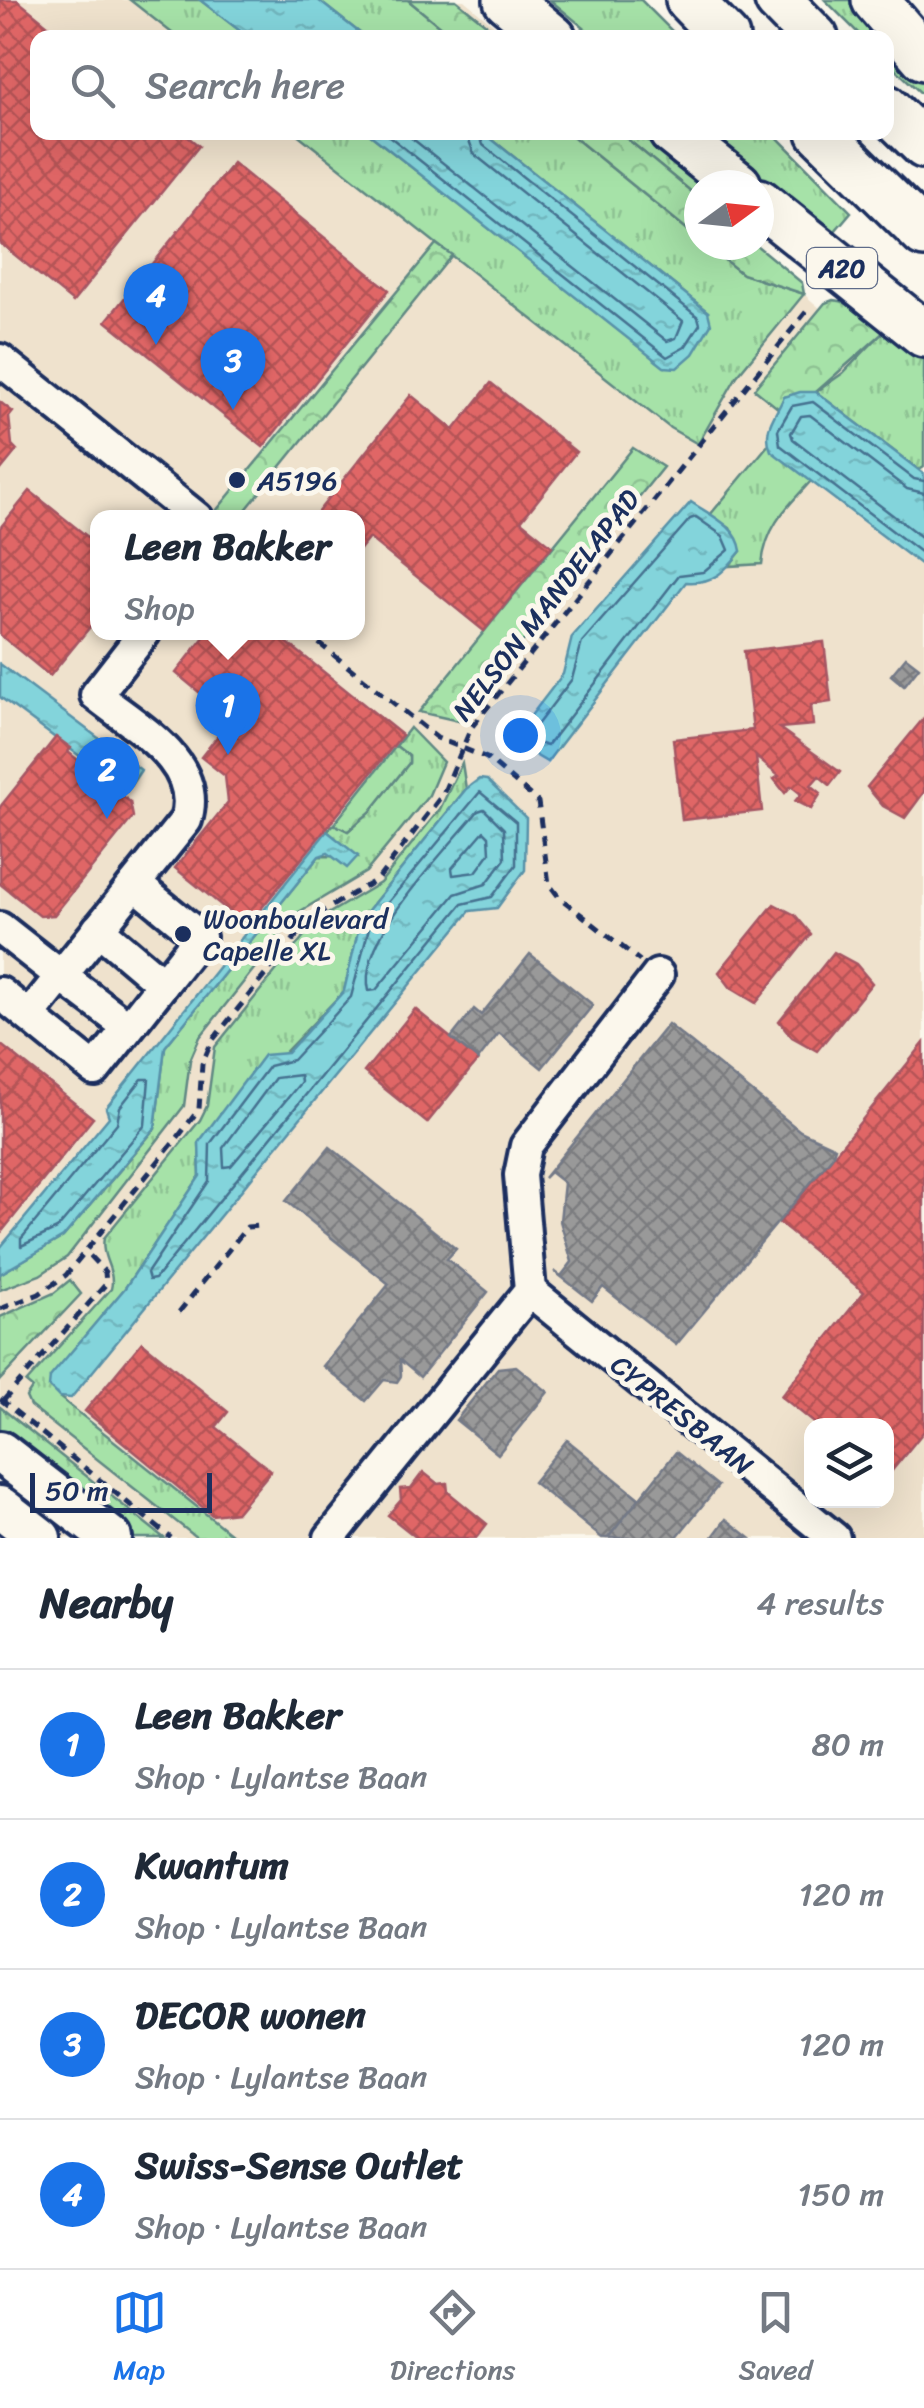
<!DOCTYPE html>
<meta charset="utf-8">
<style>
:root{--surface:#fff;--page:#f2f2f3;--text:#1f2937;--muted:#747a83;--line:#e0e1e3;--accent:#1a73e8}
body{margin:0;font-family:Sriracha,sans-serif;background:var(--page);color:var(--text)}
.controls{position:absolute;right:30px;bottom:30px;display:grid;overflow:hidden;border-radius:20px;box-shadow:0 10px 40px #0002}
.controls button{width:90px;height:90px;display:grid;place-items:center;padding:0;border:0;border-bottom:2px solid var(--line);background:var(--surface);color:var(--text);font:50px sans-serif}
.compass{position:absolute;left:684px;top:170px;width:90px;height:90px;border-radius:50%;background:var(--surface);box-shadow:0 10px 40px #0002;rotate:75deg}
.scale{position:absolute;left:30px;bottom:25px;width:182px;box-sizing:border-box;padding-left:10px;border:5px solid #1b2f5e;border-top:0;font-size:28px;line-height:35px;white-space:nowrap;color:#1b2f5e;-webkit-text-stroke:8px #fbf7ec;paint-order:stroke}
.you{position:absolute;left:520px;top:735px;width:35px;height:35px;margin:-25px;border:8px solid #fff;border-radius:50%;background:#1a73e8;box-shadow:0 0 0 15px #1a73e833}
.badge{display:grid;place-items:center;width:65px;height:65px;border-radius:50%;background:var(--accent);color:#fff;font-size:32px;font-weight:700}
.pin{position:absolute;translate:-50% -82px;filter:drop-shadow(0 2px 5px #0008)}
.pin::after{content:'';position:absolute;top:52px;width:35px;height:30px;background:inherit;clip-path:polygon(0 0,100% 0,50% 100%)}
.popup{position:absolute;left:90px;top:510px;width:275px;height:130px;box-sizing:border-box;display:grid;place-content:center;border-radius:20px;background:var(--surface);filter:drop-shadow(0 2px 8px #0005);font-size:32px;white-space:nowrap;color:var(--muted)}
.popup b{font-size:38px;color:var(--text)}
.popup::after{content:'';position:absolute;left:50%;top:100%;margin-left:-20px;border:20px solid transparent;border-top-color:var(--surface)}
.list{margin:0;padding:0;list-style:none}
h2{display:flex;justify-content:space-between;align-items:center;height:130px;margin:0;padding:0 40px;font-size:42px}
h2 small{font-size:32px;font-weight:400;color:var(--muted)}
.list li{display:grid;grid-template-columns:65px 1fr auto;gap:30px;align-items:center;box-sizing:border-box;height:150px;padding:0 40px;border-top:2px solid var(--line)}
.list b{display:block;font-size:38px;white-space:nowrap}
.list p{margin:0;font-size:32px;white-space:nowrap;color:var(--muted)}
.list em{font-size:32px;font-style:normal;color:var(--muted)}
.icon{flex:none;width:55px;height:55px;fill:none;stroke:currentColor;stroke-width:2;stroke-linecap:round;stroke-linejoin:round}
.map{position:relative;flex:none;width:924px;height:1538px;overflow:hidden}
.search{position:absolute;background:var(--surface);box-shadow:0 10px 40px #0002;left:30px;right:30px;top:30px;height:110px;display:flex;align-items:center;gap:25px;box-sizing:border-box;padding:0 35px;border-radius:20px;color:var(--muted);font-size:38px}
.sheet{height:730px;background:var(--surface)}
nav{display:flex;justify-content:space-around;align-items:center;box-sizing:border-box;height:140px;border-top:2px solid var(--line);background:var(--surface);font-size:28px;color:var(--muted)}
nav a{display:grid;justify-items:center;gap:5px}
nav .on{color:var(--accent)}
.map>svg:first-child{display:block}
.built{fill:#efe2cd;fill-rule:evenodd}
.grass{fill:url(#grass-tufts);stroke:#608883;stroke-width:2.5}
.forest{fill:url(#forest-crowns);stroke:#608883;stroke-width:2.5}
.water{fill:url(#water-ripples);stroke:#5992a9;stroke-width:2.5}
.shops{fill:url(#shops-cross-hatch);stroke:#a55664;stroke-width:2.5}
.industry{fill:url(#industry-cross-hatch);stroke:#737987;stroke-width:2.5}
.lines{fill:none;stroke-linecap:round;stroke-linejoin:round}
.shore{stroke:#457190;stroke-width:2.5}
.minor-casing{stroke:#1b2f5e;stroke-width:38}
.major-casing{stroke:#1b2f5e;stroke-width:48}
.highway-casing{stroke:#1b2f5e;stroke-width:52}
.path{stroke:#1b2f5e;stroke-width:5;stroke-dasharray:10 8;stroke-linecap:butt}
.minor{stroke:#fbf7ec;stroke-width:30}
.major{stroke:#fbf7ec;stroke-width:40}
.highway{stroke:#fbf7ec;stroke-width:45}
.poi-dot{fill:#1b2f5e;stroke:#fbf7ec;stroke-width:4}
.labels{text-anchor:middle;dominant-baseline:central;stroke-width:10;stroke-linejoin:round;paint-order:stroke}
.shield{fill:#fbf7ec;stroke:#5e6b89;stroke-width:2.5}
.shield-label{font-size:25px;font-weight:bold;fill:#1b2f5e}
.poi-label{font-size:28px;fill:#1b2f5e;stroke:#fbf7ec;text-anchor:start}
.street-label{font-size:28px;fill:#1b2f5e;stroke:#fbf7ec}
</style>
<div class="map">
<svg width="924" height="1538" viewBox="0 0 924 1538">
<defs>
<pattern id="grass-tufts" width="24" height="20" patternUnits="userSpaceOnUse" patternTransform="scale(2.5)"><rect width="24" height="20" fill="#a6e2a8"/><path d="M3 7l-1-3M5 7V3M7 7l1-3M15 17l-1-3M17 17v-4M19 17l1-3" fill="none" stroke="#8ec293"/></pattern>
<pattern id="forest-crowns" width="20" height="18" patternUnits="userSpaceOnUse" patternTransform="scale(2.5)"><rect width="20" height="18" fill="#a6e2a8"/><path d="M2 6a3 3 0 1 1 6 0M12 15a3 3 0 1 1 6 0" fill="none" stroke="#8ec293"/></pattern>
<pattern id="water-ripples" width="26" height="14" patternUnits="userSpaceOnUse" patternTransform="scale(2.5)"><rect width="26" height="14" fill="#83d4db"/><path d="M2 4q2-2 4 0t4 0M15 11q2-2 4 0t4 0" fill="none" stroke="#71b6be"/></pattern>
<pattern id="shops-cross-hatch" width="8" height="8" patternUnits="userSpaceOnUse" patternTransform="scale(2.5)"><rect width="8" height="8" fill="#e06666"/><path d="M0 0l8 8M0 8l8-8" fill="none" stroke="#b55457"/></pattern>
<pattern id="industry-cross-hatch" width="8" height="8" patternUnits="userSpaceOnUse" patternTransform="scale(2.5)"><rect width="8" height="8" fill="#999"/><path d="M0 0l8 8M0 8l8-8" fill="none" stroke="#7c7d80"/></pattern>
</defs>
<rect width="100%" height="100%" fill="#fbf7ec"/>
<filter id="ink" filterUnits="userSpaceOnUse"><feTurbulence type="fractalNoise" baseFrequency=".01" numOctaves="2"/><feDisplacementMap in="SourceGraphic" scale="20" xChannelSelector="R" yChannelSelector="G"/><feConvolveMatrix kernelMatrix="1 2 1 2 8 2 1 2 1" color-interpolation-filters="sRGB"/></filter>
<g filter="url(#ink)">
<!-- built -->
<path class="built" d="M0,0H464L508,37L38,38V132L617,133L699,203V245H747L924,398V1538H0ZM98,518H358V632H98ZM812,1426H886V1500H812Z"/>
<!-- grass -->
<g class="grass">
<polygon points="130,0 200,0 248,37 177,37"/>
<polygon points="318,0 408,0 453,37 365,37"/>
<polygon points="550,0 641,0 678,37 595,37"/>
<polygon points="825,0 864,0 924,73 924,96 887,61 886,38 862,37"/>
<polygon points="296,133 368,133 665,367 708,312 484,133 569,133 699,239 699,245 706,245 742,274 804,294 737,376 698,444 670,428"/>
<polygon points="620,133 649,133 711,185 699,185 699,198"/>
<polygon points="706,133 773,133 851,212 829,238"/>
<polygon points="876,318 924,356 924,467 919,470 816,392 843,373 884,331 873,322"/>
<path d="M769,444L811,481C786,508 766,526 762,564L729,566L741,551L730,528L710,515Z"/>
<polygon points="410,728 443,762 429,795 366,872 299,912 200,1037 190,1060 184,1106 67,1257 40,1275 0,1290 0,1274 63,1237 155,1129 165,1047 319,856 357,857 327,831 334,824 348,831 370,812 409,763 409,756 396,746"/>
<path d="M462,763L466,789L361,919L344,991L199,1142L200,1176L125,1288L50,1378L59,1397L236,1538H197L30,1406L26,1397L32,1388L26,1383L111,1289C116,1270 100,1258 104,1238L200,1120L207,1106L215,1047L316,921L380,883L440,809Z"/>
<polygon points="0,1407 164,1538 132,1538 0,1431"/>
</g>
<!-- forest -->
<g class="forest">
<polygon points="408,0 456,0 502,37 453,37"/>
<polygon points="569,133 620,133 699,198 699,239"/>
<polygon points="436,244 452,255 240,517 211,517"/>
<polygon points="706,245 756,245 802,283 804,294 742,274"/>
<polygon points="833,300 846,302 885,331 816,392 784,397 779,409 754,389 825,303"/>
<polygon points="633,448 663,467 459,721 419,712"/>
<polygon points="396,746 409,756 409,763 370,812 348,831 334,824"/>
<polygon points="70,1280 81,1294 0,1380 0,1317 54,1293"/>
</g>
<!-- water -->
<g class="water">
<polygon points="200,0 318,0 365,37 248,37"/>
<polygon points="368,133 484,133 708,312 711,324 693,354 677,368 664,367"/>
<path d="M800,392H816L924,474V567L771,451C762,429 775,417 784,397Z"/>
<path d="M691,502C710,515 738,526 741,551C724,572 714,584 686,582L547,762L518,745L516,735L563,674L572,637Z"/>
<polygon points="0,664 141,770 127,791 0,697"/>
<polygon points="479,779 487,780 526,818 525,870 497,908 470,911 71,1398 59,1397 49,1387 50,1377 125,1288 200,1176 199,1142 264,1055 287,1053 344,991 361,919 466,789"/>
<polygon points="327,831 358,856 347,868 328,853 319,856 165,1047 155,1128 63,1237 0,1274 0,1248 109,1117 106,1108"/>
</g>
<!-- shops -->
<g class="shops">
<polygon points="0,0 17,0 64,38 38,38 38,132 182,132 199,146 73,302 0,243"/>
<polygon points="233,163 389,290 263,447 106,321"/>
<polygon points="491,383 576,452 521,521 552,546 484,631 369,538 358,552 358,518 313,518 411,395 454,430"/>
<polygon points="0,402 13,412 9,417 12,445 17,450 0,471"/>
<polygon points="30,491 98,545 98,617 50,676 0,635 0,528"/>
<polygon points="208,632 274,632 402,735 247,926 175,868 228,802 225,776 201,757 220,733 217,707 176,673"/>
<polygon points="824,642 831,702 811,705 813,725 779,728 840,772 830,785 819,776 811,785 821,793 811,809 795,801 801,794 791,786 785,793 774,779 779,776 756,757 762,811 682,820 673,739 753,730 744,651"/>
<polygon points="923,719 924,792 905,818 883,806 867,787"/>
<polygon points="56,737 71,748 68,752 130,802 133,817 54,915 40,916 0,884 0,807"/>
<polygon points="774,904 795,915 811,934 756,1003 731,988 719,972"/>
<polygon points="834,952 856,964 872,983 817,1051 792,1037 779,1021"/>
<polygon points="415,1009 478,1060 427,1123 364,1072"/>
<polygon points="924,1043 924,1431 886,1478 886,1426 818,1426 781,1396 864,1292 779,1223"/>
<polygon points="0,1044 93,1118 0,1234"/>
<polygon points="142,1342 228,1412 216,1427 271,1471 237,1512 212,1515 85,1411"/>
<polygon points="423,1472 438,1484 447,1483 448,1492 487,1524 476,1538 417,1538 388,1515 401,1500 400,1489 411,1488"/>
</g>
<!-- industry -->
<g class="industry">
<polygon points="906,657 919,667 904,686 891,675"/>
<polygon points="530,954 593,1005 542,1068 499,1033 478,1060 451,1038 474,1009 481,1015"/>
<polygon points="668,1024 800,1131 835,1147 832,1157 676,1345 603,1287 592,1301 554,1271 561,1276 572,1262 560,1221 564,1183 550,1172 544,1178"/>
<polygon points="330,1147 456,1249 447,1259 488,1292 420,1377 400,1360 401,1376 397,1382 384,1380 366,1401 323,1366 389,1284 286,1201"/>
<polygon points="516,1366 548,1392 498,1454 456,1420 498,1368"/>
<polygon points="567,1440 640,1499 608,1538 602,1538 533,1482"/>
<polygon points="676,1452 718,1486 676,1538 608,1538"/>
<polygon points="726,1519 750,1538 712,1538"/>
</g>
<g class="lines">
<!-- shore -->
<g class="shore">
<polyline points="384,132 667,357 685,347 700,324 698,317 483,145 479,132"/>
<polyline points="404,132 667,341 676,338 683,321 474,154 466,132"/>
<polyline points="924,481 914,479 813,402 792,406 778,430 780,445 924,555"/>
<polyline points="924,493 907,489 810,415 801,416 791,433 793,439 924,539"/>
<polygon points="696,517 723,536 729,550 703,572 679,575 547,746 531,741 530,734 572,679 582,642 690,519"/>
<polygon points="480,792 516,822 516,865 492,897 462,904 155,1279 149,1280 147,1273 209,1181 210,1144 269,1066 293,1060 351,997 370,924"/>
<path d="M484,809L504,829L505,859L486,884L455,894L376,990L369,991C356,938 446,851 478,811Z"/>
<polygon points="484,831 489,836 490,853 476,872 453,875 452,868"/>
<polygon points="300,1075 301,1082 231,1166 224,1167 223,1148 275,1078"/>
<polygon points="149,1079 145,1125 57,1229 21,1246 21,1239 117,1123 120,1107 142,1079"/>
</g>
<defs>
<g id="minor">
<polyline points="0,360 197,518"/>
<path d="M0,928L61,976L186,820C204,762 135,727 96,695L145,632"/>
<polyline points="98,929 163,984"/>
<polyline points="0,993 95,1070 200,937 135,884"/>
<polyline points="29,1016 61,976 128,1027"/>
<polyline points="530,1291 834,1538"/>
<polyline points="330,1538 530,1291 520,1175 526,1146 658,975"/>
</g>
<g id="major">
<polyline points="0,1452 111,1538"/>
<polyline points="0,1507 40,1538"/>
</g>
<g id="highway">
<polyline points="507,0 553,38"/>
<polyline points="689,0 726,38"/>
<polyline points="778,0 815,38"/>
<polyline points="875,0 924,57"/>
<polyline points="886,108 924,145"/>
<polyline points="672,132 738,185"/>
<polyline points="820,132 924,234"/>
<polyline points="759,202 924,334"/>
</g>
</defs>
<!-- minor casing -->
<use href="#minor" class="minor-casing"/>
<!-- major casing -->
<use href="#major" class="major-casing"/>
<!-- highway casing -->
<use href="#highway" class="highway-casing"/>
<!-- path -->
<g class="path">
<polyline points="305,632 437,738 487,758 538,802 549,884 559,897 640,961"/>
<polyline points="0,1309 39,1294 66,1275 178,1137 199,1109 202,1064 212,1041 311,918 378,879 443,794 471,728 806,312"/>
<polyline points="179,1312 247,1227 259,1226"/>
<polyline points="0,1399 171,1538"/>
<polyline points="3,1401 106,1284 105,1272 86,1252"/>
</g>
<!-- minor -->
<use href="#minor" class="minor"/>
<!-- major -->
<use href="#major" class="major"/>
<!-- highway -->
<use href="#highway" class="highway"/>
</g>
</g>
<!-- markers -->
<g class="poi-dot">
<circle cx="237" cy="480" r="10"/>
<circle cx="183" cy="934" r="10"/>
</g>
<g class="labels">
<!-- shield labels -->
<rect class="shield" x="807" y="248" width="70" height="40" rx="8"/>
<g class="shield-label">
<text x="842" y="268">A20</text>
</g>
<!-- poi labels -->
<g class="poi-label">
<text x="257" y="480">A5196</text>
<text x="203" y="918">Woonboulevard<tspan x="203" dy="32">Capelle XL</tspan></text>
</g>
<!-- street labels -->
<g class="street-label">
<text transform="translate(546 605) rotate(-52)">NELSON MANDELAPAD</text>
<text transform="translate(682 1415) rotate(39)">CYPRESBAAN</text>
</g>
</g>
</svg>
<div class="controls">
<button><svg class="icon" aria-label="layers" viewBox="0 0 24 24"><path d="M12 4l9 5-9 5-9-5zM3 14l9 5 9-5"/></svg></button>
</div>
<svg class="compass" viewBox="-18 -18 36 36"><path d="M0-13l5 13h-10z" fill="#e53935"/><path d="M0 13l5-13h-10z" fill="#747a83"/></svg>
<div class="scale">50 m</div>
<div class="you"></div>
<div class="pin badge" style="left:228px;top:755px">1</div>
<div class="popup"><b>Leen Bakker</b>Shop</div>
<div class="pin badge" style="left:107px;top:819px">2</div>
<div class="pin badge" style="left:233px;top:410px">3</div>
<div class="pin badge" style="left:156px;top:345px">4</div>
<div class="search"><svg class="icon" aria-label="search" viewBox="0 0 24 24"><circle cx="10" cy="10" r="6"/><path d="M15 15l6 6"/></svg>Search here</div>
</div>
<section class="sheet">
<h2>Nearby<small>4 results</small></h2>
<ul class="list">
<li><span class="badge">1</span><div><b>Leen Bakker</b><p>Shop · Lylantse Baan</p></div><em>80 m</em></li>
<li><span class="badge">2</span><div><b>Kwantum</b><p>Shop · Lylantse Baan</p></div><em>120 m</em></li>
<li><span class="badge">3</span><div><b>DECOR wonen</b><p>Shop · Lylantse Baan</p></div><em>120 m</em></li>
<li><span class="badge">4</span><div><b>Swiss-Sense Outlet</b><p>Shop · Lylantse Baan</p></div><em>150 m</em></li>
</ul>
</section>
<nav>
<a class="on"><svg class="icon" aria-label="map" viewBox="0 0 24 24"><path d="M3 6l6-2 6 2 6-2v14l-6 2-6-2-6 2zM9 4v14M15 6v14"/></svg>Map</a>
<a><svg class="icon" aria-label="directions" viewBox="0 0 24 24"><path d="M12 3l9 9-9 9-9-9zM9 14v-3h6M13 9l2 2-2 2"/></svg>Directions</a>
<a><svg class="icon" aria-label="saved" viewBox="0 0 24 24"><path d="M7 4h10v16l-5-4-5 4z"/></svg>Saved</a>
</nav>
